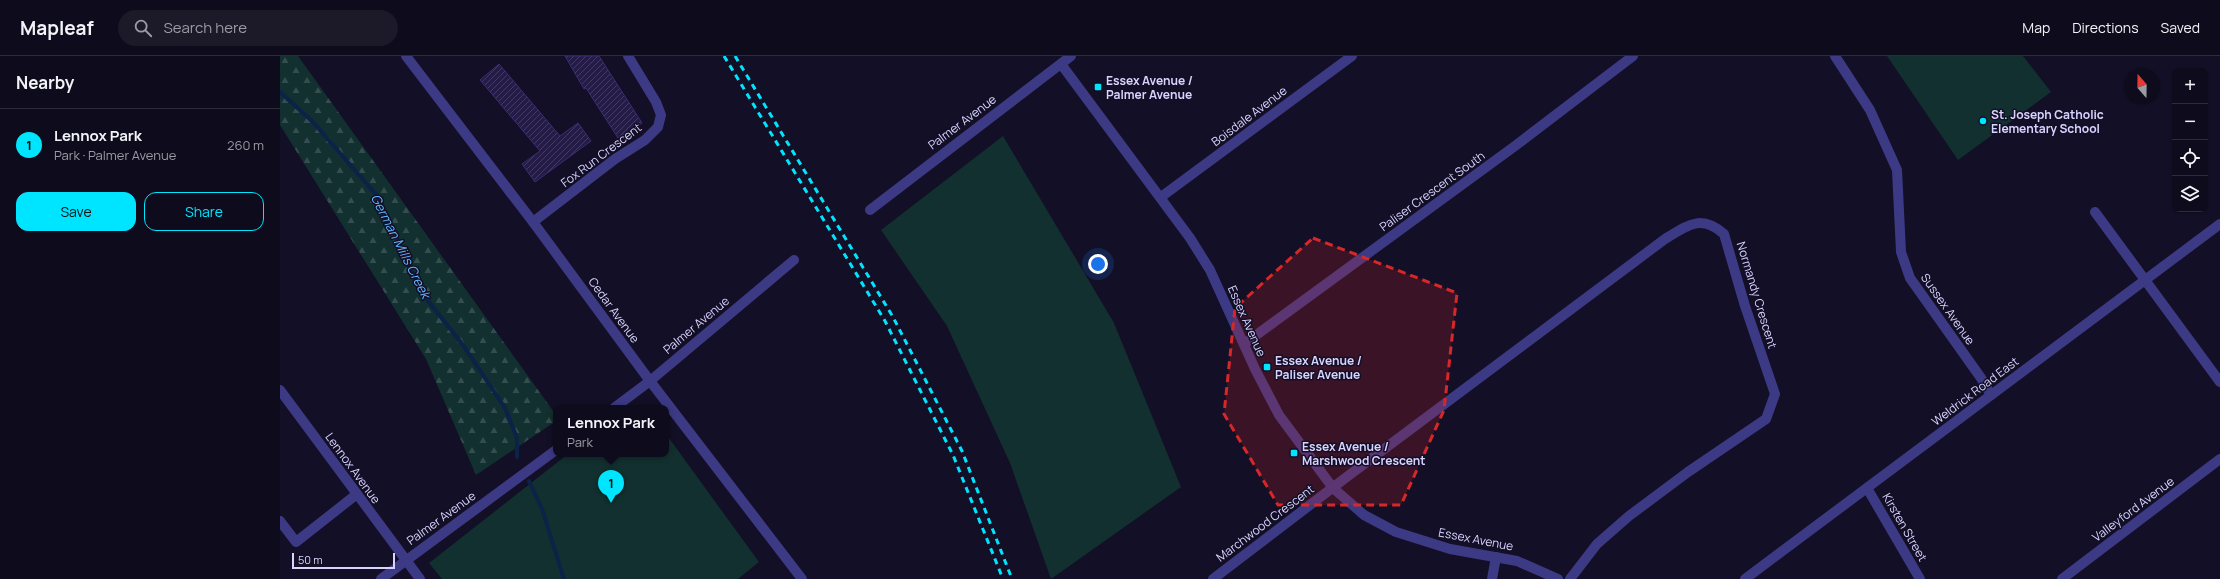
<!DOCTYPE html>
<meta charset="utf-8">
<style>
:root{--surface:#0e0b1c;--page:#1c1929;--text:#f1f3f6;--muted:#9b9ba3;--line:#2e2b3b;--accent:#00e5ff}
body{margin:0;font-family:Manrope,sans-serif;background:var(--page);color:var(--text)}
.controls{position:absolute;right:12px;top:12px;display:grid;overflow:hidden;border-radius:8px;box-shadow:0 1px 3px #0004}
.controls button{width:36px;height:36px;display:grid;place-items:center;padding:0;border:0;border-bottom:1px solid var(--line);background:var(--surface);color:var(--text);font:20px sans-serif}
.compass{position:absolute;left:1844px;top:12px;width:36px;height:36px;border-radius:50%;background:var(--surface);box-shadow:0 1px 3px #0004;rotate:340deg}
.scale{position:absolute;left:12px;bottom:10px;width:103px;box-sizing:border-box;padding-left:4px;border:2px solid #d9d4ff;border-top:0;font-size:11px;line-height:14px;white-space:nowrap;color:#d9d4ff;-webkit-text-stroke:3px #130f26;paint-order:stroke}
.you{position:absolute;left:818px;top:208px;width:14px;height:14px;margin:-10px;border:3px solid #fff;border-radius:50%;background:#1a73e8;box-shadow:0 0 0 6px #1a73e833}
.badge{display:grid;place-items:center;width:26px;height:26px;border-radius:50%;background:var(--accent);color:#111;font-size:13px;font-weight:700}
.pin{position:absolute;translate:-50% -33px;filter:drop-shadow(0 1px 2px #0008)}
.pin::after{content:'';position:absolute;top:21px;width:14px;height:12px;background:inherit;clip-path:polygon(0 0,100% 0,50% 100%)}
.popup{position:absolute;left:273px;top:349px;width:116px;height:52px;box-sizing:border-box;display:grid;place-content:center;border-radius:8px;background:var(--surface);filter:drop-shadow(0 1px 3px #0005);font-size:13px;white-space:nowrap;color:var(--muted)}
.popup b{font-size:15px;color:var(--text)}
.popup::after{content:'';position:absolute;left:50%;top:100%;margin-left:-8px;border:8px solid transparent;border-top-color:var(--surface)}
.list{margin:0;padding:0;list-style:none}
h2{display:flex;justify-content:space-between;align-items:center;height:52px;margin:0;padding:0 16px;font-size:17px}
h2 small{font-size:13px;font-weight:400;color:var(--muted)}
.list li{display:grid;grid-template-columns:26px 1fr auto;gap:12px;align-items:center;box-sizing:border-box;height:72px;padding:0 16px;border-top:1px solid var(--line)}
.list b{display:block;font-size:15px;white-space:nowrap}
.list p{margin:0;font-size:13px;white-space:nowrap;color:var(--muted)}
.list em{font-size:13px;font-style:normal;color:var(--muted)}
.actions{display:flex;gap:8px;padding:12px 16px}
.actions a{flex:1;padding:9px 0;border:1px solid var(--accent);border-radius:12px;text-align:center;font-size:14px;color:var(--accent)}
.actions .main{background:var(--accent);color:#111}
.icon{flex:none;width:22px;height:22px;fill:none;stroke:currentColor;stroke-width:2;stroke-linecap:round;stroke-linejoin:round}
.map{position:relative;flex:none;width:1940px;height:523px;overflow:hidden}
header{display:flex;align-items:center;gap:24px;box-sizing:border-box;height:56px;padding:0 20px;background:var(--surface);border-bottom:1px solid var(--line)}
header strong{font-size:19px}
nav{display:flex;gap:22px;margin-inline-start:auto;font-size:14px}
.search{width:280px;height:36px;background:var(--page);display:flex;align-items:center;gap:10px;box-sizing:border-box;padding:0 14px;border-radius:22px;color:var(--muted);font-size:15px}
main{display:flex}
aside{flex:1;background:var(--surface)}
.map>svg:first-child{display:block}
.forest{fill:url(#forest-firs)}
.park{fill:#12302f}
.lines{fill:none;stroke-linecap:round;stroke-linejoin:round}
.stream{stroke:#0c2248;stroke-width:4}
.building{fill:url(#building-hatch);stroke:#3b2d73}
.minor{stroke:#3d3a85;stroke-width:10}
.rail{stroke:#00e5ff;stroke-width:3;stroke-dasharray:6 5;stroke-linecap:butt}
.marked{fill:#d62828;fill-opacity:0.2;stroke:#d62828;stroke-width:3;stroke-dasharray:8 5;stroke-linejoin:round}
.poi-dot{fill:#00e5ff;stroke:#130f26;stroke-width:1.5}
.labels{text-anchor:middle;dominant-baseline:central;stroke-width:3;stroke-linejoin:round;paint-order:stroke}
.poi-label{font-size:12px;font-weight:bold;fill:#d9d4ff;stroke:#130f26;text-anchor:start}
.street-label{font-size:12px;fill:#d9d4ff;stroke:#130f26}
.water-label{font-size:13px;font-style:italic;fill:#62b6ff;stroke:#130f26}
</style>
<header>
<strong>Mapleaf</strong>
<div class="search"><svg class="icon" aria-label="search" viewBox="0 0 24 24"><circle cx="10" cy="10" r="6"/><path d="M15 15l6 6"/></svg>Search here</div>
<nav><a>Map</a><a>Directions</a><a>Saved</a></nav>
</header>
<main>
<aside>
<h2>Nearby<small></small></h2>
<ul class="list">
<li><span class="badge">1</span><div><b>Lennox Park</b><p>Park · Palmer Avenue</p></div><em>260 m</em></li>
</ul>
<div class="actions"><a class="main">Save</a><a>Share</a></div>
</aside>
<div class="map">
<svg width="1940" height="523" viewBox="0 0 1940 523">
<defs>
<pattern id="forest-firs" width="22" height="20" patternUnits="userSpaceOnUse"><rect width="22" height="20" fill="#12302f"/><path d="M5 1l3.5 6h-7zM16 11l3.5 6h-7z" fill="#344d4e"/></pattern>
<pattern id="building-hatch" width="6" height="6" patternUnits="userSpaceOnUse"><rect width="6" height="6" fill="#241b47"/><path d="M-1 1l2-2M0 6l6-6M5 7l2-2" fill="none" stroke="#433b63"/></pattern>
</defs>
<rect width="100%" height="100%" fill="#130f26"/>
<!-- forest -->
<polygon class="forest" points="0,0 18,0 276,359 276,365 196,419 146,303 0,69"/>
<!-- park -->
<g class="park">
<polygon points="1607,0 1743,0 1771,36 1678,104"/>
<polygon points="723,80 834,267 901,431 771,523 730,407 667,270 601,174"/>
<polygon points="386,378 479,506 458,523 162,523 149,507 288,398 386,398"/>
</g>
<g class="lines">
<!-- stream -->
<g class="stream">
<polyline points="0,36 32,65 99,142 141,236 183,289 225,352 237,382 237,401"/>
<polyline points="249,425 262,453 284,523"/>
</g>
</g>
<!-- building -->
<g class="building">
<polygon points="285,0 319,0 362,67 338,82 306,32 304,33"/>
<polygon points="219,8 280,80 298,67 311,85 255,126 242,108 260,95 200,24"/>
</g>
<g class="lines">
<!-- minor -->
<g class="minor">
<polyline points="126,0 253,166 370,325 522,523"/>
<polyline points="1555,0 1590,54 1617,114 1621,196 1630,222 1701,322 1711,339"/>
<polyline points="781,8 910,182 930,214 975,313 999,359 1053,432 1084,459 1116,476 1170,493 1237,505 1278,523"/>
<polyline points="881,141 1072,0"/>
<polyline points="590,154 791,0"/>
<polyline points="1815,156 1940,326"/>
<polyline points="253,166 335,103 365,84 378,71 381,59 376,46 348,0"/>
<polyline points="964,288 1235,90 1353,0"/>
<polyline points="0,334 140,523"/>
<polyline points="334,352 370,325 514,204"/>
<polyline points="1587,432 1640,523"/>
<polyline points="0,465 16,486 77,438"/>
<polyline points="101,523 276,394"/>
<path d="M933,523L1064,423L1385,183C1408,169 1421,158 1444,178L1465,250L1495,338L1486,363L1408,416L1349,460L1317,488L1290,523"/>
<polyline points="1212,523 1216,501"/>
<polyline points="1465,523 1940,168"/>
<polyline points="1782,523 1940,403"/>
</g>
<!-- rail -->
<g class="rail">
<polyline points="444,0 605,265 673,399 723,523"/>
<polyline points="455,0 613,261 682,395 732,523"/>
</g>
</g>
<!-- marked area -->
<path class="marked" d="M1033,182L1177,237L1164,354L1121,449H998L944,358L955,252Z"/>
<!-- markers -->
<g class="poi-dot">
<rect x="814" y="27" width="8" height="8" rx="2"/>
<circle cx="1703" cy="65" r="4"/>
<rect x="983" y="307" width="8" height="8" rx="2"/>
<rect x="1010" y="393" width="8" height="8" rx="2"/>
</g>
<g class="labels">
<!-- poi labels -->
<g class="poi-label">
<text x="826" y="24">Essex Avenue /<tspan x="826" dy="14">Palmer Avenue</tspan></text>
<text x="1711" y="58">St. Joseph Catholic<tspan x="1711" dy="14">Elementary School</tspan></text>
<text x="995" y="304">Essex Avenue /<tspan x="995" dy="14">Paliser Avenue</tspan></text>
<text x="1022" y="390">Essex Avenue /<tspan x="1022" dy="14">Marshwood Crescent</tspan></text>
</g>
<!-- street labels -->
<g class="street-label">
<text transform="translate(969 60) rotate(-37)">Boisdale Avenue</text>
<text transform="translate(682 66) rotate(-37)">Palmer Avenue</text>
<text transform="translate(321 99) rotate(-37)">Fox Run Crescent</text>
<text transform="translate(1152 135) rotate(-36)">Paliser Crescent South</text>
<text transform="translate(1477 239) rotate(73)">Normandy Crescent</text>
<text transform="translate(1668 253) rotate(55)">Sussex Avenue</text>
<text transform="translate(334 254) rotate(54)">Cedar Avenue</text>
<text transform="translate(967 265) rotate(66)">Essex Avenue</text>
<text transform="translate(416 269) rotate(-40)">Palmer Avenue</text>
<text transform="translate(1695 335) rotate(-37)">Weldrick Road East</text>
<text transform="translate(73 412) rotate(54)">Lennox Avenue</text>
<text transform="translate(1853 453) rotate(-37)">Valleyford Avenue</text>
<text transform="translate(161 462) rotate(-36)">Palmer Avenue</text>
<text transform="translate(985 467) rotate(-37)">Marchwood Crescent</text>
<text transform="translate(1625 471) rotate(60)">Kirsten Street</text>
<text transform="translate(1196 483) rotate(11)">Essex Avenue</text>
</g>
<!-- water labels -->
<g class="water-label">
<text transform="translate(121 190) rotate(63)">German Mills Creek</text>
</g>
</g>
</svg>
<div class="controls">
<button>+</button>
<button>−</button>
<button><svg class="icon" aria-label="locate" viewBox="0 0 24 24"><circle cx="12" cy="12" r="6"/><path d="M12 2v4M12 18v4M2 12h4M18 12h4"/></svg></button>
<button><svg class="icon" aria-label="layers" viewBox="0 0 24 24"><path d="M12 4l9 5-9 5-9-5zM3 14l9 5 9-5"/></svg></button>
</div>
<svg class="compass" viewBox="-18 -18 36 36"><path d="M0-13l5 13h-10z" fill="#e53935"/><path d="M0 13l5-13h-10z" fill="#9b9ba3"/></svg>
<div class="scale">50 m</div>
<div class="you"></div>
<div class="pin badge" style="left:331px;top:447px">1</div>
<div class="popup"><b>Lennox Park</b>Park</div>
</div>
</main>
